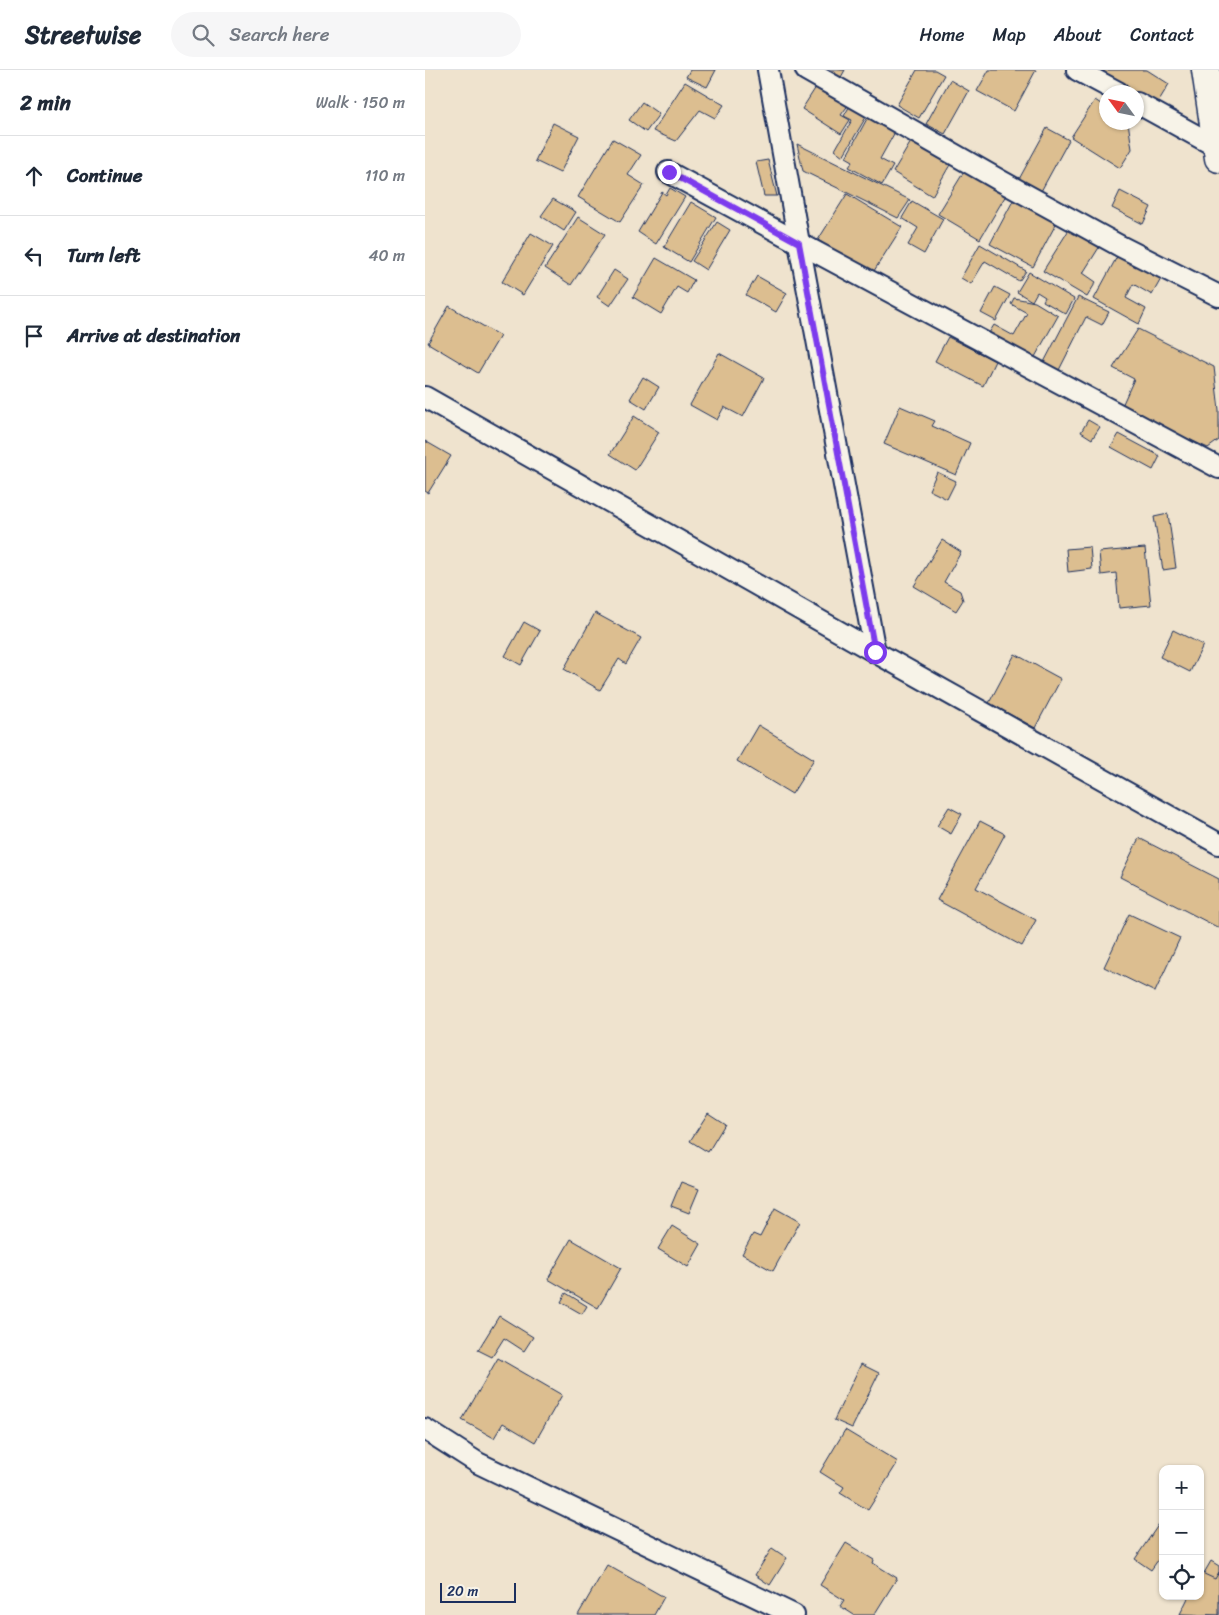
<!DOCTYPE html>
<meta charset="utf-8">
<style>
:root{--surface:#fff;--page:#f6f6f7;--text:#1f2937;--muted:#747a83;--line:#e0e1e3}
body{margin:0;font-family:Sriracha,sans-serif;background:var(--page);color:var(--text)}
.controls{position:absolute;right:15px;bottom:15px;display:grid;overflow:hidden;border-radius:10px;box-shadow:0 1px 4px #0004}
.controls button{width:45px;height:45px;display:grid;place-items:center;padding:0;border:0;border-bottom:1px solid var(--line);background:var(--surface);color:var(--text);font:25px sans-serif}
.compass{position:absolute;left:674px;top:15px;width:45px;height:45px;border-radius:50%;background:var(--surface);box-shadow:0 1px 4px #0004;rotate:303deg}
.scale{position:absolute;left:15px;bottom:12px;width:76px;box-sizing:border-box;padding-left:5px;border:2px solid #1b2f5e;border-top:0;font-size:14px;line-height:18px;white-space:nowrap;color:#1b2f5e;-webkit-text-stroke:4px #f7f3e8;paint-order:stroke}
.stop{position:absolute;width:15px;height:15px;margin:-11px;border:4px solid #7c3aed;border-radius:50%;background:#fff}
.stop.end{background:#7c3aed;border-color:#fff;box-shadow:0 1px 5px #0008}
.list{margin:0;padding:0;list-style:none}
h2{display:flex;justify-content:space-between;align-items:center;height:65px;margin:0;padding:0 20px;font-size:21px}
h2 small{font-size:16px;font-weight:400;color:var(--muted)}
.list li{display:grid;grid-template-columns:32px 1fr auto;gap:15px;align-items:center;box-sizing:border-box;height:80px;padding:0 20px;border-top:1px solid var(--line)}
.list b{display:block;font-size:19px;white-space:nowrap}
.list em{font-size:16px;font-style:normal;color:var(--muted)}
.icon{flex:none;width:28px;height:28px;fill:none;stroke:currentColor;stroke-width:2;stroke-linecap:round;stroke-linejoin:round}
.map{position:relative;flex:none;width:794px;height:1545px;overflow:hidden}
header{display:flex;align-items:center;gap:30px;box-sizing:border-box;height:70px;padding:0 25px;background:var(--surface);border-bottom:1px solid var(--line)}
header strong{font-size:24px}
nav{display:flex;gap:28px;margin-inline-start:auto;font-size:18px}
.search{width:350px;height:45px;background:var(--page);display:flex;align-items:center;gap:12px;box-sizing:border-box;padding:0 18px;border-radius:28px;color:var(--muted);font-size:19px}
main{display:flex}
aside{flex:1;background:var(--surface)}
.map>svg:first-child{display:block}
.building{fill:#dcbe90;stroke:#1b2f5e}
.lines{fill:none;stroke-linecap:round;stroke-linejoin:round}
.street-casing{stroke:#1b2f5e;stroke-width:24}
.secondary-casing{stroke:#1b2f5e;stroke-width:31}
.street{stroke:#f7f3e8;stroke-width:20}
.secondary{stroke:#f7f3e8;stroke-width:28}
.route{stroke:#7c3aed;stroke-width:6}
</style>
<header>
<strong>Streetwise</strong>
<div class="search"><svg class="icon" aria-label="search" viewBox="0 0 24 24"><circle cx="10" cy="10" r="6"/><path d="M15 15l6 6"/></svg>Search here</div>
<nav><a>Home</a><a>Map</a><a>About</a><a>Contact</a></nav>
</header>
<main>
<aside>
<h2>2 min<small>Walk · 150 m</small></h2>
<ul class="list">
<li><svg class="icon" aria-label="ahead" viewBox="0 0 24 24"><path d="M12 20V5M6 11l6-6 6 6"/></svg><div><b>Continue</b></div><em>110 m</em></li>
<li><svg class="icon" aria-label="left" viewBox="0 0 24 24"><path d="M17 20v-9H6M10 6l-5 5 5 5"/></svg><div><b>Turn left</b></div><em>40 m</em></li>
<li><svg class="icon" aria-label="arrive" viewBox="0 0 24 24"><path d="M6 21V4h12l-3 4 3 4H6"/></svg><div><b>Arrive at destination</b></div></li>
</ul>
</aside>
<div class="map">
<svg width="794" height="1545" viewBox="0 0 794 1545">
<rect width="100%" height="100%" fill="#efe3ce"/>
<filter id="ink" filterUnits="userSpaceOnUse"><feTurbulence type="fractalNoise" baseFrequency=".02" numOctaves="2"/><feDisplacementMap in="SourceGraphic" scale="10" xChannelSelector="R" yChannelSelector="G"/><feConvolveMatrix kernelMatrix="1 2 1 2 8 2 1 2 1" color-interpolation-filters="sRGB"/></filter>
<g filter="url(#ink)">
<!-- building -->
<g class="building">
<polygon points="265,0 291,0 282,17 261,7"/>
<polygon points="404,0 420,0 415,9 405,2"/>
<polygon points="492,0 510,0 519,5 494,48 472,35"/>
<polygon points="564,0 611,0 589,41 552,21"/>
<polygon points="669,0 722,0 744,14 730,37 712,26 712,22 706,22"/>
<polygon points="525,10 544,21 520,64 501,54"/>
<polygon points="260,12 299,35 290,48 275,40 251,71 228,61"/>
<polygon points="393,14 424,34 416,45 425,50 416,64 377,39"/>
<polygon points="670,30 682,38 682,52 703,52 707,79 695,98 646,67"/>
<polygon points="217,32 234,44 221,62 204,50"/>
<polygon points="427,32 444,42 418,86 410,80 427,50 419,46"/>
<polygon points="443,47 470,62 455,89 468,96 457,115 424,97 428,91 421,87"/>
<polygon points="128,53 154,66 135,103 110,91"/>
<polygon points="622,58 644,70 615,123 593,111"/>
<polygon points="188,69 216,85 203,105 219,115 195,152 153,127"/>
<polygon points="487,70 526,93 507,126 468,102"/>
<polygon points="372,74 485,130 473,148 423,123 378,101"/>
<polygon points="343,90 352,126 339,126 331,92"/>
<polygon points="540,100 581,125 555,169 513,144"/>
<polygon points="245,118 260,127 231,174 213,162 237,122 241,125"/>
<polygon points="695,121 726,137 718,154 687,138"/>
<polygon points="422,124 477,157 447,204 393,170"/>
<polygon points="128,129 151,142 139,161 116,146"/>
<polygon points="589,129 632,152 608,197 565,174"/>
<polygon points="487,131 518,149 499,184 483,175 493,158 477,148"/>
<polygon points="266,132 291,147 264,192 239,177"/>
<polygon points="153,147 180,164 146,215 120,198"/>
<polygon points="292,152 305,160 281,200 267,191"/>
<polygon points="645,158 675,176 658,203 671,212 662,227 618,201"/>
<polygon points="106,163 128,176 98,225 77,212"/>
<polygon points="555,174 601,201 594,211 560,191 546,214 536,208"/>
<polygon points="694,183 737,207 727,225 708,214 701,228 721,239 714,254 669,229"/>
<polygon points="231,188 269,210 262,223 252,217 236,244 208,227"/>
<polygon points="189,200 203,209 185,236 172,227"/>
<polygon points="604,202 649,229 641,244 618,231 620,227 612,222 607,231 592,222"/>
<polygon points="332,206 362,223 351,242 321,225"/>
<polygon points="570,217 585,225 571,251 556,243"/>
<polygon points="653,227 684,242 677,255 661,247 632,304 617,296"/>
<polygon points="589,228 610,232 633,246 606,294 561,268 569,255 589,266 602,243 586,234"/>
<polygon points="24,236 75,266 53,303 3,273"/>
<polygon points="713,259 789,297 794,340 794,370 783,378 696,338 709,309 688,298"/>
<polygon points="523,267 570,291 558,316 510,291"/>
<polygon points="294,283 339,308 318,347 299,337 292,350 265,335"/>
<polygon points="218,307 234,317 221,339 205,329"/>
<polygon points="475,336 510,351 507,356 545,373 531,405 459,374"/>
<polygon points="209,346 234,362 210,400 185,384"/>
<polygon points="663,350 675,357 667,369 656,362"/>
<polygon points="694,364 735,386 728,400 686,377"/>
<polygon points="0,371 26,386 3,423 0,421"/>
<polygon points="512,402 531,411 522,429 504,420"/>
<polygon points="743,444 751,498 738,500 729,447"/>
<polygon points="517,470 536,482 519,512 535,521 538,530 531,541 489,516"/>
<polygon points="665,477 667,499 643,502 641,479"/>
<polygon points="720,478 726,535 694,538 691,503 676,505 674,482"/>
<polygon points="170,543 216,568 201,594 194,589 175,620 139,599"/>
<polygon points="99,552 115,561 96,595 80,586"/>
<polygon points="748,560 778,575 765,602 735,587"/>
<polygon points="590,584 636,609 610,658 564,633"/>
<polygon points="333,655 389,689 367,724 312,691"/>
<polygon points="524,737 537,744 526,764 512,756"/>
<polygon points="555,751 580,764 551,818 611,850 597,876 512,830"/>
<polygon points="714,768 794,809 794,858 695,807"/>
<polygon points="704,844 755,868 730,922 679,897"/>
<polygon points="283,1043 300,1054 283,1082 265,1071"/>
<polygon points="256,1112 274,1119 264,1143 246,1136"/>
<polygon points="350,1138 375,1152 348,1201 317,1184 328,1164 335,1167"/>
<polygon points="247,1156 276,1174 263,1197 233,1179"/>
<polygon points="146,1169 196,1198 173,1238 123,1209"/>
<polygon points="141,1223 162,1236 157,1244 136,1232"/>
<polygon points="74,1246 108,1267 99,1281 79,1268 67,1287 53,1280"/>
<polygon points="73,1288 137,1325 110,1372 78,1353 69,1368 37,1350"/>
<polygon points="436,1294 454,1303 427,1358 409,1350"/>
<polygon points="420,1360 473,1392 443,1440 415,1423 419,1417 395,1402"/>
<polygon points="734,1454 738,1457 738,1483 726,1500 710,1489"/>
<polygon points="421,1473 449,1490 448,1493 472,1508 449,1545 429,1545 415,1536 419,1530 395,1515"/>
<polygon points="347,1478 362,1488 345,1515 330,1505"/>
<polygon points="786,1491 794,1496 794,1545 755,1545 766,1526 775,1526 775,1510"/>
<polygon points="182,1495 239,1527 229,1545 153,1545"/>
<polygon points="794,1502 794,1545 755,1544 764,1526 775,1526 775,1506 777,1503 790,1509"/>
</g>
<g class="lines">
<defs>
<g id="street">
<polyline points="343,0 374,173 450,582"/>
<polyline points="381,0 576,111 695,176 794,226"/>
<polyline points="652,0 693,22"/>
<polyline points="712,33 792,77"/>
<polyline points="243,102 374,173 794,398"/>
<polyline points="0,327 450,582 794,774"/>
<polyline points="0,1359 53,1393 369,1545"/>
</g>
<polyline id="secondary" points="781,0 794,88"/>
</defs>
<!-- street casing -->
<use href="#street" class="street-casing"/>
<!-- secondary casing -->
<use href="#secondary" class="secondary-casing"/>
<!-- street -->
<use href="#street" class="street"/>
<!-- secondary -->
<use href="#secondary" class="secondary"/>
</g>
</g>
<g class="lines" filter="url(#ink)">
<!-- route -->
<polyline class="route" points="244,102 374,173 450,582"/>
</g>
</svg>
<div class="controls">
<button>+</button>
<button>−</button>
<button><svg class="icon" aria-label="locate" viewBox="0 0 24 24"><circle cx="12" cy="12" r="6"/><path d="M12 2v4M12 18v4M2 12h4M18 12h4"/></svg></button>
</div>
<svg class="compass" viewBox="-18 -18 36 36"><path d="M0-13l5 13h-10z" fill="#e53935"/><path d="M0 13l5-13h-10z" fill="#747a83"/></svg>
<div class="scale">20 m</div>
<div class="stop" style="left:450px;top:582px"></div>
<div class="stop end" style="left:244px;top:102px"></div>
</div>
</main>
